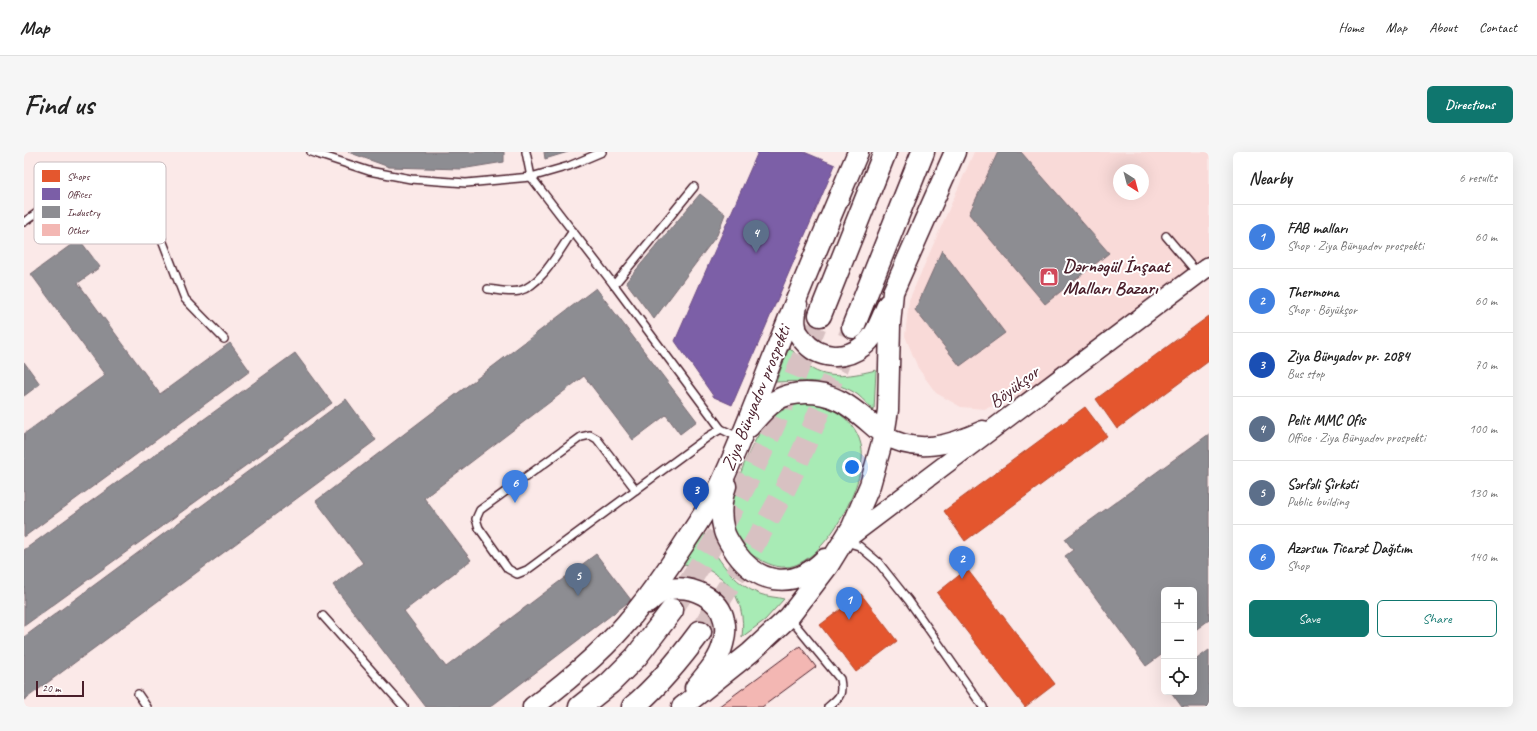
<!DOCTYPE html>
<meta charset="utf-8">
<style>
:root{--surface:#fff;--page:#f6f6f6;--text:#222;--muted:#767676;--line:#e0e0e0;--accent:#0f766e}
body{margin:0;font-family:Caveat,sans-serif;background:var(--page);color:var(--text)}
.controls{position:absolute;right:12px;bottom:12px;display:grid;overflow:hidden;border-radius:6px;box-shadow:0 4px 16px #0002}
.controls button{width:36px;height:36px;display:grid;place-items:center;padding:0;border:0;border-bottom:1px solid var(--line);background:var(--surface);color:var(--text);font:20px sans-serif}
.compass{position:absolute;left:1089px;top:12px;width:36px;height:36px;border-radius:50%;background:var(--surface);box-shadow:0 4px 16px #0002;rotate:144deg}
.scale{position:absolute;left:12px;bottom:10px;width:48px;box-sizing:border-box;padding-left:4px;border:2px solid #4a1f2b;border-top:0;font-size:11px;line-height:14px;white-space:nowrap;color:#4a1f2b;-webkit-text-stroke:3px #fff;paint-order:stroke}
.you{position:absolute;left:828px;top:315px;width:14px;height:14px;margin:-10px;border:3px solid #fff;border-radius:50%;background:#1a73e8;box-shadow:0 0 0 6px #1a73e833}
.badge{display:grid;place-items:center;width:26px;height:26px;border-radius:50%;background:var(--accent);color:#fff;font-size:13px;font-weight:700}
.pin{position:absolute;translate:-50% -33px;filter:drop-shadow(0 1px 2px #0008)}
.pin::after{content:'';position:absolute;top:21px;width:14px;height:12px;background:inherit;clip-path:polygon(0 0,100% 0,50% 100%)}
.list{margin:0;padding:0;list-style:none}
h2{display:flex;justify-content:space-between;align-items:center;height:52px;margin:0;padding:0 16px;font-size:17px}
h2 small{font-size:13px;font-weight:400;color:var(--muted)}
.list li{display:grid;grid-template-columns:26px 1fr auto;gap:12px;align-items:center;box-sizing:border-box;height:64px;padding:0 16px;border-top:1px solid var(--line)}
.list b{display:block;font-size:15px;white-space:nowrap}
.list p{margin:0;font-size:13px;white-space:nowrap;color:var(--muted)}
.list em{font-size:13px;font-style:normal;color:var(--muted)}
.actions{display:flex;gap:8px;padding:12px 16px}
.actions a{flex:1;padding:9px 0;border:1px solid var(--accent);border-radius:6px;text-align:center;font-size:14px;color:var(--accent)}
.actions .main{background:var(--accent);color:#fff}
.icon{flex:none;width:22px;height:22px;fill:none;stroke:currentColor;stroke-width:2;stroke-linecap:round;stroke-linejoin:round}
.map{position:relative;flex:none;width:1185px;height:555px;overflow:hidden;border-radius:6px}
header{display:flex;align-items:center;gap:24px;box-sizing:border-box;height:56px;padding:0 20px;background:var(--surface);border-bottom:1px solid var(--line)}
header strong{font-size:19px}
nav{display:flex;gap:22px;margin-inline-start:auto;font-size:14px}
.intro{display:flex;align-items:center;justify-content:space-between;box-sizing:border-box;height:96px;padding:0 24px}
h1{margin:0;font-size:28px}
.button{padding:10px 18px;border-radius:6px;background:var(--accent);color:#fff;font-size:14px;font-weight:700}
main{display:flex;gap:24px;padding:0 24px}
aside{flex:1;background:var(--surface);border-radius:6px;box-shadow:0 4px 16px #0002}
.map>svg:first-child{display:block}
.built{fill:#f9dad8;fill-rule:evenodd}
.green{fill:#a8ebb5;stroke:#798570}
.shops{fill:#e4572e;stroke:#b6462d}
.offices{fill:#7b5ea7;stroke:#6c4b82}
.industry{fill:#8d8d92;stroke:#796c73}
.building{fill:#f3b7b3;stroke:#4a1f2b}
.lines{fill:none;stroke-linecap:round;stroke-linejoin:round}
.primary-tunnel{stroke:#d8c1c2;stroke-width:22;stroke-dasharray:22 11;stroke-linecap:butt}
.service-casing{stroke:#4a1f2b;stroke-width:10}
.tertiary-casing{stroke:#4a1f2b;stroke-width:21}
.secondary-casing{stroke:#4a1f2b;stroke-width:23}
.primary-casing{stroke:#4a1f2b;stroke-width:25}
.service{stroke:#fff;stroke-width:7}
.tertiary{stroke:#fff;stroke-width:18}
.secondary{stroke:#fff;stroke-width:20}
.primary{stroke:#fff;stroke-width:22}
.labels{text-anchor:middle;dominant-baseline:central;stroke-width:4;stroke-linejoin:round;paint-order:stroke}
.poi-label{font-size:19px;font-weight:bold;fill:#4a1f2b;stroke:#fff;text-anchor:start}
.street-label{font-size:19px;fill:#4a1f2b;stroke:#fff}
.key{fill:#fff;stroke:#c9bcbf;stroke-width:1}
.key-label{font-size:11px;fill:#4a1f2b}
</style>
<header>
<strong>Map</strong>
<nav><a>Home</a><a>Map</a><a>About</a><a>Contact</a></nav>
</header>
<div class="intro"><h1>Find us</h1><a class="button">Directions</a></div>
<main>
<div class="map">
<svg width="1185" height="555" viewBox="0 0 1185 555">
<rect width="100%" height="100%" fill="#fbe9e8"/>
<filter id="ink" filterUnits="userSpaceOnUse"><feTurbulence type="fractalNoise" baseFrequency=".025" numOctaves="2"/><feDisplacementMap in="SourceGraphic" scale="8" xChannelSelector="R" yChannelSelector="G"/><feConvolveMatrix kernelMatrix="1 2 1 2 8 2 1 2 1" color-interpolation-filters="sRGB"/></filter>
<g filter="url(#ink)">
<!-- built -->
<path class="built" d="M950,0H1185V101L1007,237L982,250L960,257L937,255L912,241L894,216L881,184L885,148ZM1095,18H1119V42H1095Z"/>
<!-- green -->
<g class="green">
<path d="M765,195C772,202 778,209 785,215C804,229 831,223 852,218L850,259C845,254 840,248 834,243C813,227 777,229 752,230Z"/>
<path d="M777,250C805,251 834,267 838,298C842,332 800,413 762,415C750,416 738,409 728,403C723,400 717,393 714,387C698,362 711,335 721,310C727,297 732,284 742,273C751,261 763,255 777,250Z"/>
<path d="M680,382C693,406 709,432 736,442C743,445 753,445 760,447L741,468L718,485C723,445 700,415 659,412Z"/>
</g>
<!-- shops -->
<g class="shops">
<polygon points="1185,164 1185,209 1093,277 1072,247"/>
<polygon points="1061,255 1083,284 941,389 920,359"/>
<polygon points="943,417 1031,532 1001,555 913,441"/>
<polygon points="837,442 873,489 832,520 796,473"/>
</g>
<!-- offices -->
<polygon class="offices" points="734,0 780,0 811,13 708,253 690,245 651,189"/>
<!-- industry -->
<g class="industry">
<polygon points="324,0 480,0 480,10 437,17 365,15"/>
<polygon points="520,0 544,0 521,7"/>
<polygon points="974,0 997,0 1085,101 1021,152 945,62"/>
<polygon points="676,42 701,62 693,83 630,167 602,130"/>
<polygon points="55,87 76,115 54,131 136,242 206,191 226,219 0,385 0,282 81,223 7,122"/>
<polygon points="918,98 981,181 936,214 891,158"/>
<polygon points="572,136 673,269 656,282 642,263 609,288 560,224 400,346 447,408 380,459 422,515 572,402 607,448 466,555 402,555 309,433 339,411 292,349"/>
<polygon points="271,201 308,251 0,474 0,398"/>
<polygon points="0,210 16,232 0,244"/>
<polygon points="322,247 352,288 0,548 0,485"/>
<polygon points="1185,282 1185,468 1170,479 1170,438 1140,438 1140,501 1122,514 1041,404 1049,398 1041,387"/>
<polygon points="1185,498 1185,555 1158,555 1147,540 1170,540 1170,509"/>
</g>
<!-- building -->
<polygon class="building" points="776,494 792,515 738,555 694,555"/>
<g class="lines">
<!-- primary-tunnel -->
<g class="primary-tunnel">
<path d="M648,458C676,414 703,369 727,322C753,271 774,216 796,163"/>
<path d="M676,480C706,433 735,386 761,337C787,284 807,229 829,175"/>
</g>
<defs>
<g id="service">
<polyline points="287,0 345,19 387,27 442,31 507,25 545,14 578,0"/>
<polyline points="502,0 507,25 590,133"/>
<polyline points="670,35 590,133 697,277 716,286"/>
<polyline points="0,70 40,42 54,41 120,61 132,72 161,147 200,187"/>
<polyline points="1142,84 1174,122"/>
<path d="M464,137C473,138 486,141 495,139C518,133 536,97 549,79"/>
<polyline points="612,338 573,287 566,283 557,285 456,358 452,367 455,376 484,417 493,422 503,418 685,284 697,277"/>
<polyline points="822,390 835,394 854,410 885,449 959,555"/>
<polyline points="299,464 380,555"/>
<path d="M765,465L816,527C819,543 816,545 804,555"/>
<polyline points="114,542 123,555"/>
</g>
<g id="tertiary">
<path d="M860,283C893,303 926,293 959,278"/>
<polyline points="820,389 1185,114"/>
</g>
<g id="secondary">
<path d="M773,153C772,160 770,168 772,175C772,179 776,184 779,188C794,207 820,209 839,194C852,185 857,166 864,152"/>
<path d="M725,275C733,266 741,256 751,249C768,238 796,239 814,248C831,256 845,271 860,283"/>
<path d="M702,334C697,348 696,365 700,379C702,387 708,394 712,401C737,435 772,436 801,407"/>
<path d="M624,451C630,445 638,438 647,437C667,433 696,446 700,468C702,475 701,485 699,492C695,509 681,523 671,536"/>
<path d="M509,555C545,528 582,497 610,462C627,441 643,418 658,395C671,375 685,355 696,334C721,281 740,226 762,173C785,115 810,57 834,0"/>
<polyline points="658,555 726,501 765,465 804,414 828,375 846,333 860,283 864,258 866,173 869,140 931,0"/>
</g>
<g id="primary">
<polyline points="796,163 861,0"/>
<polyline points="829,175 899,0"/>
<polyline points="556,555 586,531 612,505 648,458"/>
<path d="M609,555C635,533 656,507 676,480"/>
</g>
</defs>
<!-- service casing -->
<use href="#service" class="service-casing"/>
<!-- tertiary casing -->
<use href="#tertiary" class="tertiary-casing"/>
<!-- secondary casing -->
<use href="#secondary" class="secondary-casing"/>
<!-- primary casing -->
<use href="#primary" class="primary-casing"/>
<!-- service -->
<use href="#service" class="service"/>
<!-- tertiary -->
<use href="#tertiary" class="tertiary"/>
<!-- secondary -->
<use href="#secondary" class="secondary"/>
<!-- primary -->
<use href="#primary" class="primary"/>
</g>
</g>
<!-- icons -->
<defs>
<symbol id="shop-square" viewBox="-11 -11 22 22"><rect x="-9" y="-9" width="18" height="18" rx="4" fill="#d1495b" stroke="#fff"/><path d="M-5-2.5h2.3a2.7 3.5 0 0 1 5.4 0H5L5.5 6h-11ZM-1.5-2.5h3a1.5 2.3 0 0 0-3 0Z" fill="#fff"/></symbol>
</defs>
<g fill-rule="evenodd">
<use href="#shop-square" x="1014" y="114" width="22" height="22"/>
</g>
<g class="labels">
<!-- poi labels -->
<g class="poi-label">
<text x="1039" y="114">Dərnəgül İnşaat<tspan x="1039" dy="22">Malları Bazarı</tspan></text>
</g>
<!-- street labels -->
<g class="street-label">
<text transform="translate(990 235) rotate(-37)">Böyükşor</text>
<text transform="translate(732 246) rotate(-68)">Ziya Bünyadov prospekti</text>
</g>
</g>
<!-- legend -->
<rect x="10" y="10" width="132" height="82" rx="6" class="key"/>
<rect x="18" y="18" width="18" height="12" fill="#e4572e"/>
<rect x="18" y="36" width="18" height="12" fill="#7b5ea7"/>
<rect x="18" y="54" width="18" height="12" fill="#8d8d92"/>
<rect x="18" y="72" width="18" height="12" fill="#f3b7b3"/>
<g class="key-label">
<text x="43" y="28">Shops</text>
<text x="43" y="46">Offices</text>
<text x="43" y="64">Industry</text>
<text x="43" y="82">Other</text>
</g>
</svg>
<div class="controls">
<button>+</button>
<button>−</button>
<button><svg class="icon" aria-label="locate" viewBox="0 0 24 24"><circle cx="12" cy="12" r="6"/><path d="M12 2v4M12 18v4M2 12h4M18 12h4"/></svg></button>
</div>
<svg class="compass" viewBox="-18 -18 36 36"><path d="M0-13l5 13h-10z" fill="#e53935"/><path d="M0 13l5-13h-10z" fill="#767676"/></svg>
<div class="scale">20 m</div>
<div class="you"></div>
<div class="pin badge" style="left:825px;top:468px;background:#3f7fe0">1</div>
<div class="pin badge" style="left:938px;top:427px;background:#3f7fe0">2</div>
<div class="pin badge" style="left:672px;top:358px;background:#1a4fb4">3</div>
<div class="pin badge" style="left:732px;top:101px;background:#5c6f8a">4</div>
<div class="pin badge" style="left:554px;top:444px;background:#5c6f8a">5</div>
<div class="pin badge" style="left:491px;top:351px;background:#3f7fe0">6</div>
</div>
<aside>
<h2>Nearby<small>6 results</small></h2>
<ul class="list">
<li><span class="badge" style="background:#3f7fe0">1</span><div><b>FAB malları</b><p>Shop · Ziya Bünyadov prospekti</p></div><em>60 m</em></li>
<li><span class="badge" style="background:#3f7fe0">2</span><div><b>Thermona</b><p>Shop · Böyükşor</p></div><em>60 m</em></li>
<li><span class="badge" style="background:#1a4fb4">3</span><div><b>Ziya Bünyadov pr. 2084</b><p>Bus stop</p></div><em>70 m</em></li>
<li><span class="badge" style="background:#5c6f8a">4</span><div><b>Pelit MMC Ofis</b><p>Office · Ziya Bünyadov prospekti</p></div><em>100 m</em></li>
<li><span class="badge" style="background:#5c6f8a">5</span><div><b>Sərfəli Şirkəti</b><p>Public building</p></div><em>130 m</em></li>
<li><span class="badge" style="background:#3f7fe0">6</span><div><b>Azərsun Ticarət Dağıtım</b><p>Shop</p></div><em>140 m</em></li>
</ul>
<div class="actions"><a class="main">Save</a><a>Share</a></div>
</aside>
</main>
